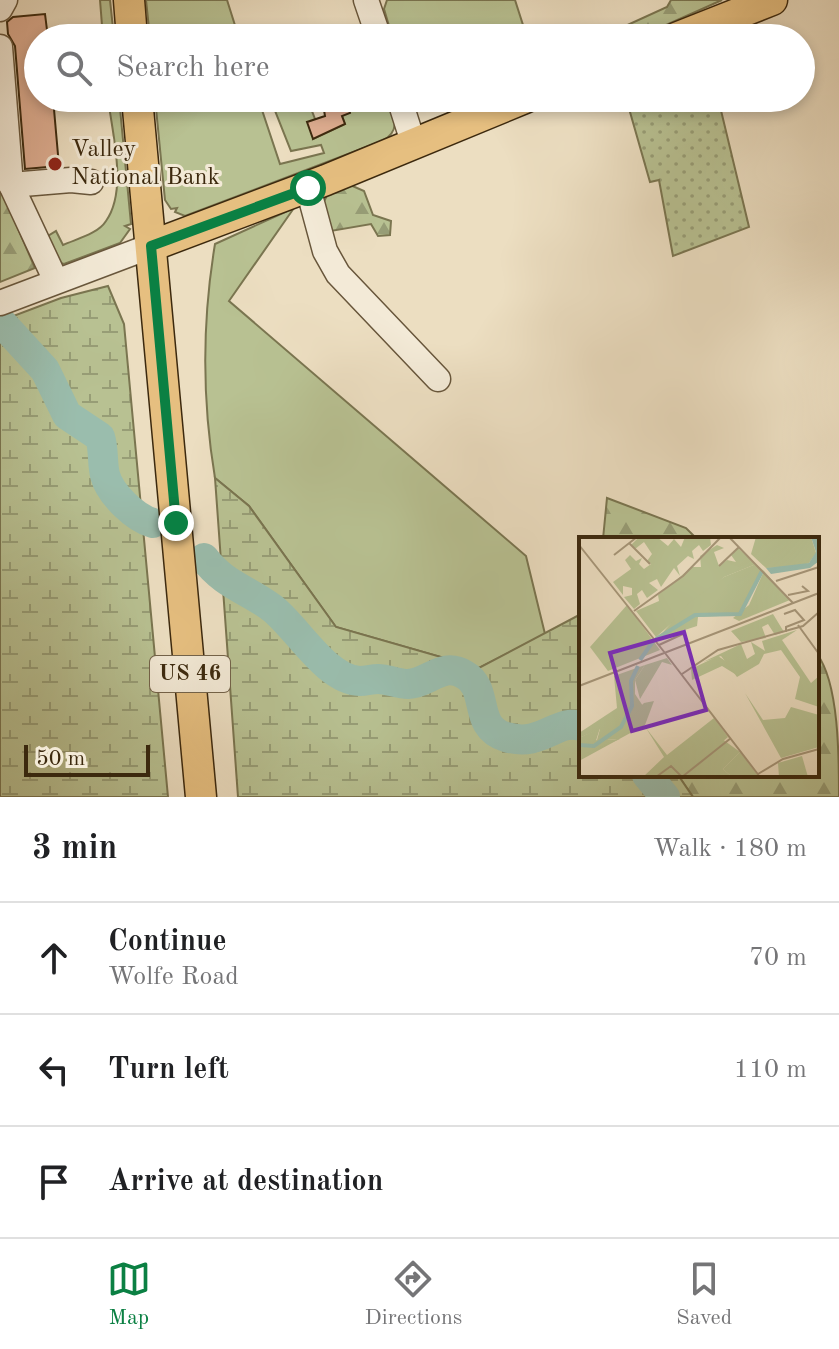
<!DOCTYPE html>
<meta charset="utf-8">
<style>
:root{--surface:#fff;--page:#f6f6f6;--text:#202124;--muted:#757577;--line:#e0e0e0;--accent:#0b8043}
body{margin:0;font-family:"Old Standard TT",serif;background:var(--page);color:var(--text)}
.scale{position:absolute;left:24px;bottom:20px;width:126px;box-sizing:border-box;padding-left:8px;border:4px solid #3c290e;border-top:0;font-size:22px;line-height:28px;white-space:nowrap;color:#3c290e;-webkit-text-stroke:6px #f3ead7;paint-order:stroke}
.stop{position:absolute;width:24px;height:24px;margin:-18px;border:6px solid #0b8043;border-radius:50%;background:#fff}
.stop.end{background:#0b8043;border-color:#fff;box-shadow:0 2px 8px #0008}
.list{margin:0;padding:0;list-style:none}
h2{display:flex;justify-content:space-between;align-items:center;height:104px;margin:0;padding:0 32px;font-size:34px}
h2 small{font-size:26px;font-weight:400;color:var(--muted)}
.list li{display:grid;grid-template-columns:52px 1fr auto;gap:24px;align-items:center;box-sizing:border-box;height:112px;padding:0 32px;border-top:2px solid var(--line)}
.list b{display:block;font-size:30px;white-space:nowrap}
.list p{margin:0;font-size:26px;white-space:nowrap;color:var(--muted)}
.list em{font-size:26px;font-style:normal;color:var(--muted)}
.icon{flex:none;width:44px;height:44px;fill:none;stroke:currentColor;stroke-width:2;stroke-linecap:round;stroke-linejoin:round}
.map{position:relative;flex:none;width:839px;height:797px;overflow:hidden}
.search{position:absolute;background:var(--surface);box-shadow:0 4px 12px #0003;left:24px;right:24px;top:24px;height:88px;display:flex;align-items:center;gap:20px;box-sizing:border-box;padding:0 28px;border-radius:44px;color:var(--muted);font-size:30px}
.sheet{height:440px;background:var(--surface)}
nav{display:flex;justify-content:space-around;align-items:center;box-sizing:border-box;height:112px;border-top:2px solid var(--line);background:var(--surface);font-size:22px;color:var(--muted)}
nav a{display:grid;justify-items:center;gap:4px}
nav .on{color:var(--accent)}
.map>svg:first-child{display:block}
.grass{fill:#b8c192;stroke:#7a7550;stroke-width:2}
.forest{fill:url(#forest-firs);stroke:#7a7550;stroke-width:2}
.wetland{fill:url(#wetland-marsh);stroke:#7a7550;stroke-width:2}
.garden{fill:url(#garden-dots);stroke:#7a7550;stroke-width:2}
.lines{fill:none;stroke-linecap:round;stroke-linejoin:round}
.river{stroke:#9abdad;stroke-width:30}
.building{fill:#dead91;stroke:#3c290e;stroke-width:2}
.minor-casing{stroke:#68563b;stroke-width:27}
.major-casing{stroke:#3c290e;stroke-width:33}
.minor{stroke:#f3ead7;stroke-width:24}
.major{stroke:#e6bf80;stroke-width:30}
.route{stroke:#0b8043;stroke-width:10}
.poi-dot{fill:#8f2418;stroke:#f3ead7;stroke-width:3}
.labels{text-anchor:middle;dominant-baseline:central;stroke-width:6;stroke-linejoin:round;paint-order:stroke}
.shield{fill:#f3ead7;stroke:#73634a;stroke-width:2}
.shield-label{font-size:22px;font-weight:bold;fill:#3c290e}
.poi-label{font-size:24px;fill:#3c290e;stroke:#f3ead7;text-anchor:start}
.inset-river{fill:none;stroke:#9abdad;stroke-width:4}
.inset-road{fill:none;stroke:#a69679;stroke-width:2}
.view{fill:#7b2cbf;fill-opacity:0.15;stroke:#7b2cbf;stroke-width:4}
.inset-edge{fill:none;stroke:#3c290e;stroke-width:4}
</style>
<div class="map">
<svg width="839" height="797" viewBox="0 0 839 797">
<defs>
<pattern id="forest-firs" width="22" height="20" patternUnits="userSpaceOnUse" patternTransform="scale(2)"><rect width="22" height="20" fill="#b8c192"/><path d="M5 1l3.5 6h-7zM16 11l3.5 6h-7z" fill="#979d76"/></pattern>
<pattern id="wetland-marsh" width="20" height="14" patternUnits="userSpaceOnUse" patternTransform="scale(2)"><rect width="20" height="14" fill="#b8c192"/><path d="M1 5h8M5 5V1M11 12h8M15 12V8" fill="none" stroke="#979d76"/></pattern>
<pattern id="garden-dots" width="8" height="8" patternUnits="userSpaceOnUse" patternTransform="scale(2)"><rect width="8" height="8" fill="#b8c192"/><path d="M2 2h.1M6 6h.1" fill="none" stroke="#979d76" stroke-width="1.8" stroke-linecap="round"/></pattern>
</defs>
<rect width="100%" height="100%" fill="#ecdec1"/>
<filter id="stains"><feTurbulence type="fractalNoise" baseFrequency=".0025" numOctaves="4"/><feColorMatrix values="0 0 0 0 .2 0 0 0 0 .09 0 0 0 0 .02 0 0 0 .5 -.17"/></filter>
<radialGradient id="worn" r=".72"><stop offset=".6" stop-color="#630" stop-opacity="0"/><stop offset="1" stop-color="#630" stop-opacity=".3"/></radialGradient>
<!-- grass -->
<g class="grass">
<polygon points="100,0 110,0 114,38 103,38"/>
<polygon points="146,0 227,0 239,38 150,38"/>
<polygon points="387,0 515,0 523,25 508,38 392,36 384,9"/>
<path d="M108,98H119L131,224L125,226L130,229L120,243L64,264L57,262L48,236L56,231L63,245C76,239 98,234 106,221C128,190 112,133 108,98Z"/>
<path d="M155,98H258L280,164L324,153L321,145L291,151L270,98L308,101L315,119L313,139L345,124L342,116L355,107L352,98H388C394,115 402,131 382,141L185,216L175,212L177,208L171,209L165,200Z"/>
<path d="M294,208L229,301L526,556L545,634L479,668L336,627L249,506L215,478C202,400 202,322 215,244Z"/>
</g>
<!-- forest -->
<g class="forest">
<polygon points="671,0 722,0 637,38 599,38 667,7"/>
<polygon points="0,138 4,196 35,268 0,282"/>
<polygon points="348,184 364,191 373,215 391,221 390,235 378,236 371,224 331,231 321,207 330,190"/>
<polygon points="607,498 686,528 697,539 603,539"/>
<path d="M817,654C839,683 839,757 839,797H693L678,775H817Z"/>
</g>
<!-- wetland -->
<g class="wetland">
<polygon points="108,286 124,324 168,797 0,797 0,321 61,298"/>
<polygon points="215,478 249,506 336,627 479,668 581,614 581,775 678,775 693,797 238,797"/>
</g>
<!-- garden -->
<polygon class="garden" points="626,98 718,98 749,227 673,256 659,180 650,182"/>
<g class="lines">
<!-- river -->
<g class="river">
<path d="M0,321L45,370L67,415L100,437C104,449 102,463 105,475C110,494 135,518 153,523"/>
<path d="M204,558C224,585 247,589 272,608C297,627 326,680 360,681C366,681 372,679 378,679C388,679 398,684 408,684C430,683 442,661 465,675C490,689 472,727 506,737C542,748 557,718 581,726"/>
<polyline points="647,775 665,797"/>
</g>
</g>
<!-- building -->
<g class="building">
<polygon points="45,14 48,38 38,38 38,98 53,98 59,166 25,169 15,46 8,34 7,22 13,17"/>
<polygon points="322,98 376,98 376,99 349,109 350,113 342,116 345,124 313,139 307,122 325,116"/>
</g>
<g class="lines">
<defs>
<g id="minor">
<polyline points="366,0 379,38"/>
<polyline points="0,9 5,0"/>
<polyline points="0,47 11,185 56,281"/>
<polyline points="399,98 413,142"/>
<polyline points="11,185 71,180 91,182"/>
<polyline points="308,188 325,251 338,274 438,379"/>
<polyline points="0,303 151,246"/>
</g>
<g id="major">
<polyline points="129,0 132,38"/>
<polyline points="676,38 772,0"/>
<polyline points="137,98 201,797"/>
<polyline points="151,246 326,180 525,98"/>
</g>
</defs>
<!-- minor casing -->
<use href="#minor" class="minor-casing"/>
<!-- major casing -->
<use href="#major" class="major-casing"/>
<!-- minor -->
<use href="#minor" class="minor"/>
<!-- major -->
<use href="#major" class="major"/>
</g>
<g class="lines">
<!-- route -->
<polyline class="route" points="176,523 151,246 308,188"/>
</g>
<!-- markers -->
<circle class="poi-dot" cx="55" cy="164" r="8"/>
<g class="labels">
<!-- shield labels -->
<rect class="shield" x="150" y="656" width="80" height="36" rx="6"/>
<g class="shield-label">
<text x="190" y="674">US 46</text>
</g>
<!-- poi labels -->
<g class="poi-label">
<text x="71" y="150">Valley<tspan x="71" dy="28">National Bank</tspan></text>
</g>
</g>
<!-- overview -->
<g transform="translate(579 537)">
<rect width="240" height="240" fill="#ecdec1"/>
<path d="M139,119L154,129L156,137L143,129L113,143L112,132ZM88,121L93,128L83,125L61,162L56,143L66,128Z" fill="#b8c192"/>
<path d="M78,0L89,9L95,2L102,10L106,0H131L132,8L124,14L120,8L113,14L115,22L109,19L98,29L101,39L95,31L82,50L78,42L70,46L79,53L68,61L63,53L58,57L61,67L55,72L45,60L53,58V51L44,49V58L34,45L52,32L46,23L51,18L57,24L63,21L60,27L65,32L72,27L68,24L73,17L65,5L56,12L52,8L59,1ZM138,8L145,11L135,15L140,29L148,23L157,25L152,18L159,11L177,27L145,40L77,100L57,74L80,64L79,58L113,30H122L121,19ZM185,34L211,63L160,84L154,81L170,68ZM218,93L203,103L232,146L240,139V170L216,162L221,140L202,113L185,117L180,127L158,140L142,119L124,125L162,107L168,122L176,117L172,105L186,114L183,104ZM166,156L184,183L206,181L212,170L240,178V210L202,221ZM75,164L66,188L0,224V201L21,191L15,210L39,202L27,203L65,166ZM135,181L149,200L102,240H64L85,220L67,191L88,218ZM161,215L180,240H153L144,232ZM223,219L229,240H200L199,226Z" fill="#b8c192"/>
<path d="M177,0H232L237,16L230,26L218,30L187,31L172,17ZM177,27L185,34L161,78L119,80L118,89L78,102L110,66L145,40ZM48,68L81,113L29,134L11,110ZM194,77L205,95L196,98L189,87L183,90L187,101L162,105L152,94ZM66,128L56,143V157L64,169L28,203L41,202L0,219L7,206L18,203L21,192L0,201V196L38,171L35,139Z" fill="#b8c192"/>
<path d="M139,199L161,215L144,232L153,240H102L93,219Z" fill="#b8c192"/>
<path d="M232,0H240V24L231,31L192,37L187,31L230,26L237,15Z" fill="#9abdad"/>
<path class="inset-river" d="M77,102L116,78L161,77L183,34M61,123L75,103M0,208L15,209L42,190L53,169L52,144L59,129"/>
<path class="inset-road" d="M150,0L214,66M50,6L71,27M0,8L86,116M35,18L58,0M140,29L160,10M197,44L240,30M209,58L229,54L223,49M55,74L104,39L142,0M205,77L216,73L225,83L207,90V95M219,88L240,117M80,108L106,96M86,116L181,240M103,137L139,113L224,89L240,75M0,149L240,56M179,237L204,222L240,212M77,240L92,229L103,240L152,201"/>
<path class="view" d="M105,95L127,173L53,194L31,116Z"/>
<rect width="240" height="240" class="inset-edge"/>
</g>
<rect width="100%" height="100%" filter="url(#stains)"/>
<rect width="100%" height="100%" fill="url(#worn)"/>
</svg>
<div class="scale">50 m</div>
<div class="stop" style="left:308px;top:188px"></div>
<div class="stop end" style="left:176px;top:523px"></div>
<div class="search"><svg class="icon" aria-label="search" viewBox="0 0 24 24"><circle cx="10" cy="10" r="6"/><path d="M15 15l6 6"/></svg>Search here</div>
</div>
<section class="sheet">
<h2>3 min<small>Walk · 180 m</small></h2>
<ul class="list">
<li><svg class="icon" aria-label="ahead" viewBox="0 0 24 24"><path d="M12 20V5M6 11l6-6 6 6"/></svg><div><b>Continue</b><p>Wolfe Road</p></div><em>70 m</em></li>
<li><svg class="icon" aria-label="left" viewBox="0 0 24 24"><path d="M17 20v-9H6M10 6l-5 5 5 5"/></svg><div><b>Turn left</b></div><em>110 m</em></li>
<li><svg class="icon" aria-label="arrive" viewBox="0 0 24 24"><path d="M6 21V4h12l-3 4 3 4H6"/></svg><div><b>Arrive at destination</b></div></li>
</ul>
</section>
<nav>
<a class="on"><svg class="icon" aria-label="map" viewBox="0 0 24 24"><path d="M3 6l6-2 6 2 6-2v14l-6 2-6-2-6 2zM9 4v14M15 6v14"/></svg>Map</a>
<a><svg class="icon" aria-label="directions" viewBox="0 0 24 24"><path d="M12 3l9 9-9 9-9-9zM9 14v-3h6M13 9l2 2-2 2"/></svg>Directions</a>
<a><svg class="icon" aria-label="saved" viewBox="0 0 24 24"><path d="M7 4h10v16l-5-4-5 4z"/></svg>Saved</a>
</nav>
